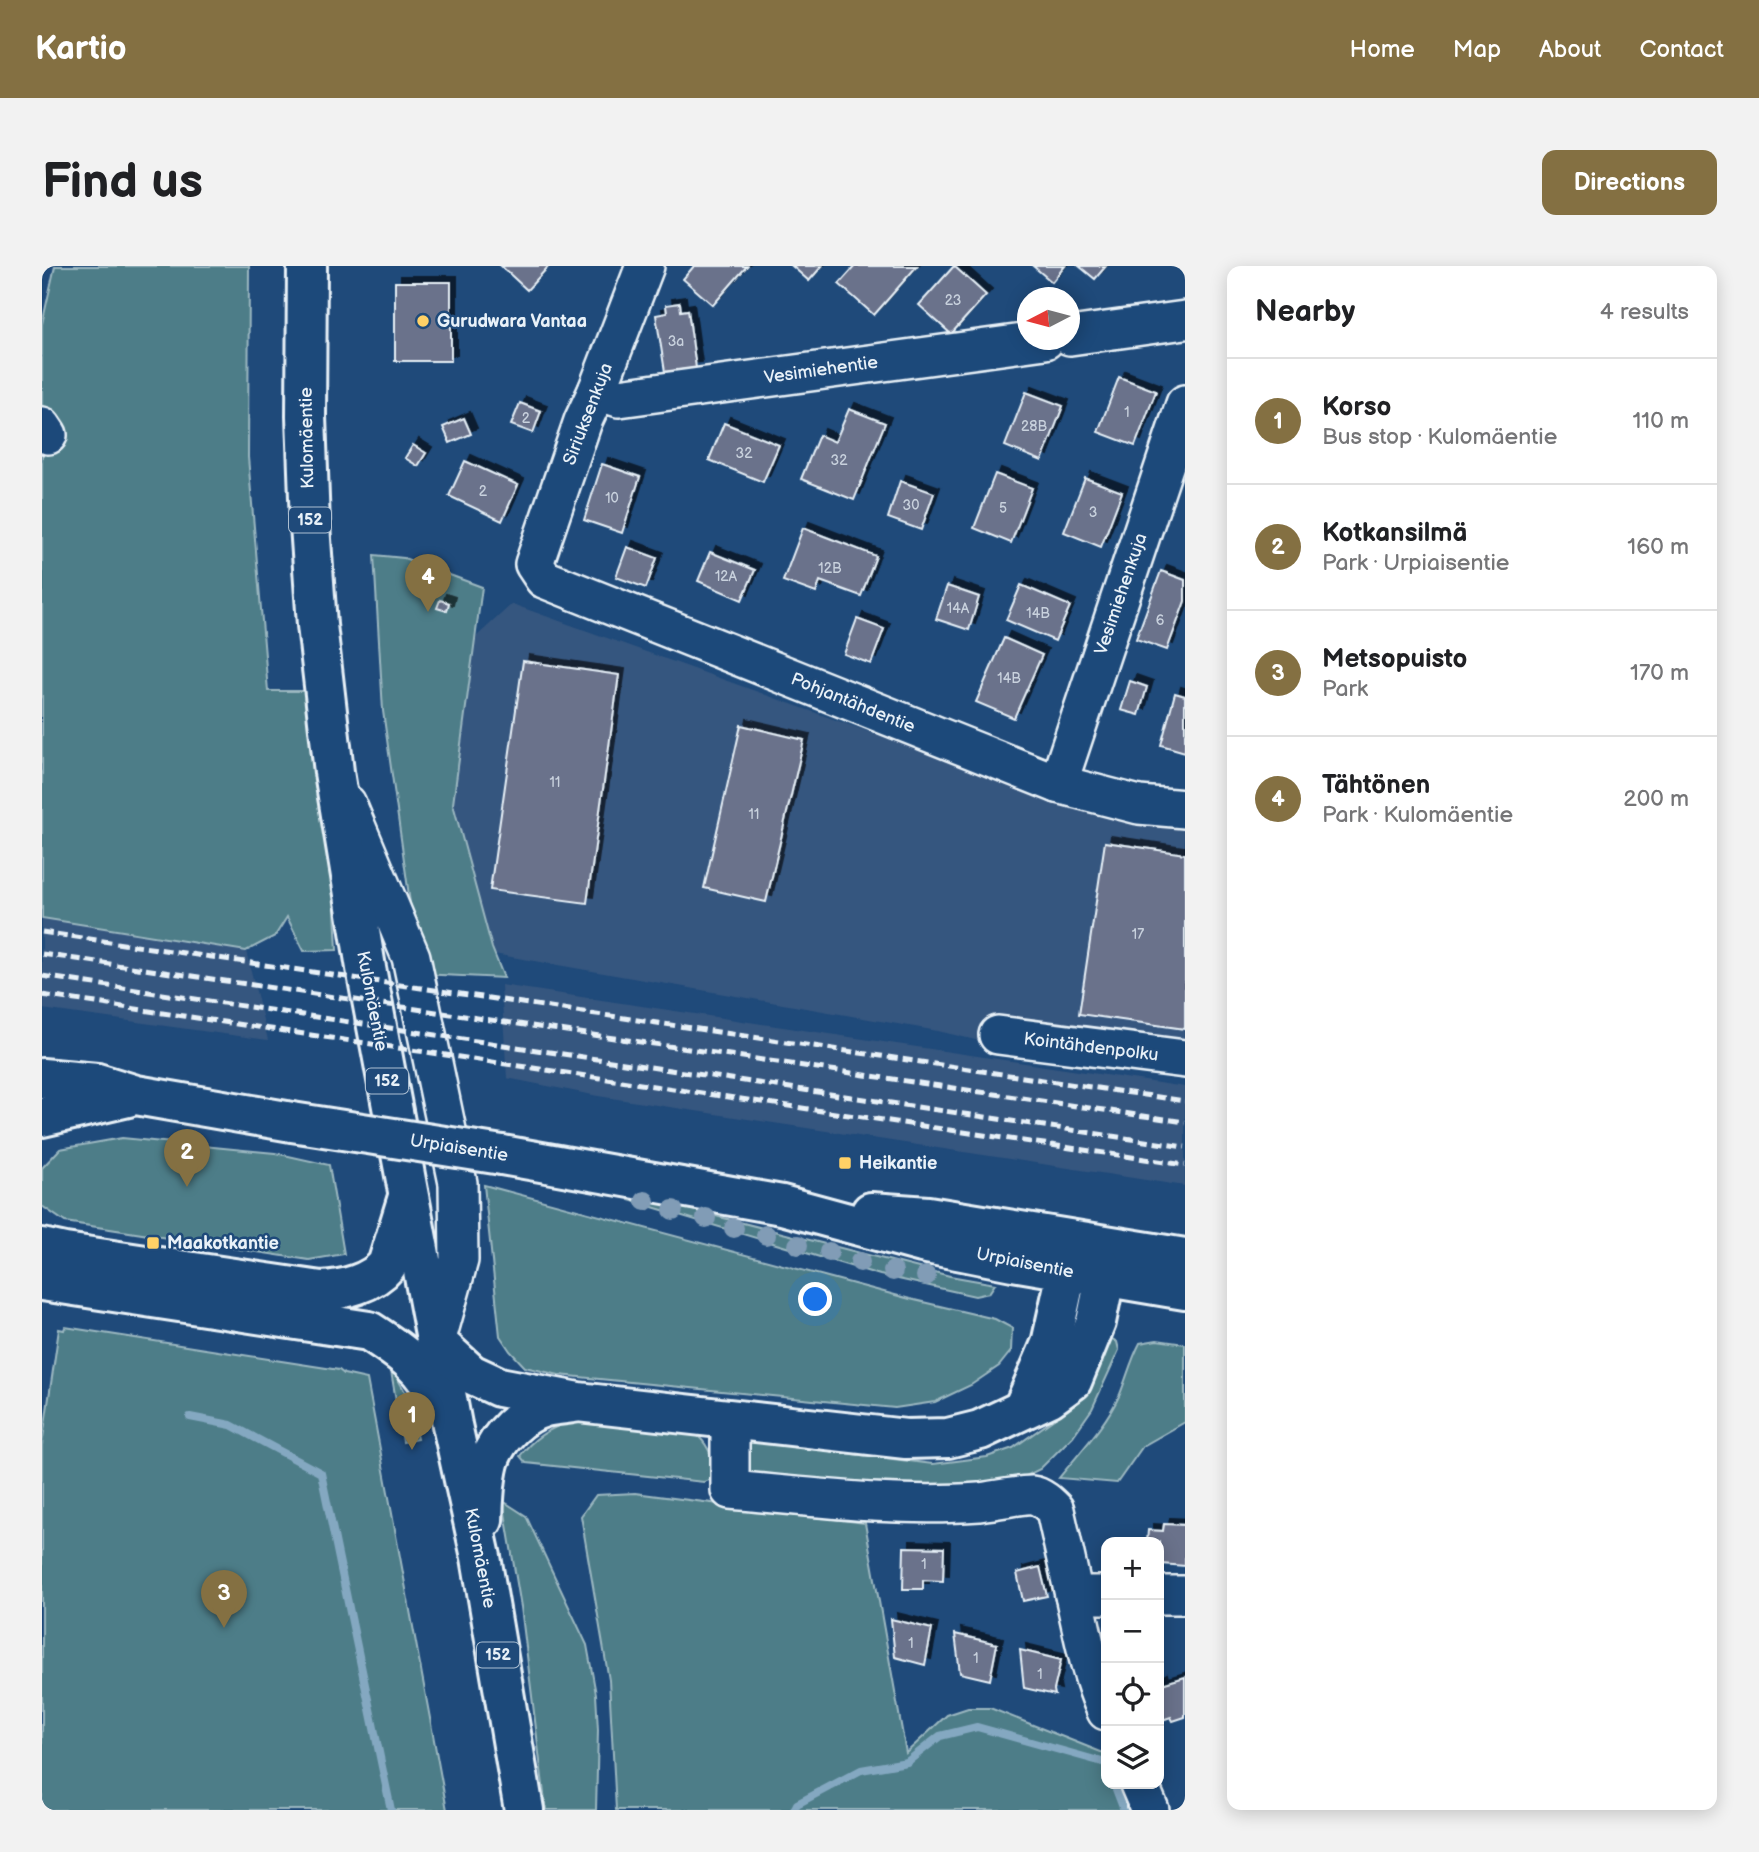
<!DOCTYPE html>
<meta charset="utf-8">
<style>
:root{--surface:#fff;--page:#f2f2f2;--text:#202124;--muted:#757577;--line:#e0e0e0;--accent:#847042}
body{margin:0;font-family:"Balsamiq Sans",sans-serif;background:var(--page);color:var(--text)}
.controls{position:absolute;right:21px;bottom:21px;display:grid;overflow:hidden;border-radius:14px;box-shadow:0 4px 18px #0003}
.controls button{width:63px;height:63px;display:grid;place-items:center;padding:0;border:0;border-bottom:2px solid var(--line);background:var(--surface);color:var(--text);font:35px sans-serif}
.compass{position:absolute;left:975px;top:21px;width:63px;height:63px;border-radius:50%;background:var(--surface);box-shadow:0 4px 18px #0003;rotate:264deg}
.you{position:absolute;left:774px;top:1034px;width:24px;height:24px;margin:-18px;border:5px solid #fff;border-radius:50%;background:#1a73e8;box-shadow:0 0 0 10px #1a73e833}
.badge{display:grid;place-items:center;width:46px;height:46px;border-radius:50%;background:var(--accent);color:#fff;font-size:23px;font-weight:700}
.pin{position:absolute;translate:-50% -58px;filter:drop-shadow(0 2px 4px #0008)}
.pin::after{content:'';position:absolute;top:37px;width:24px;height:21px;background:inherit;clip-path:polygon(0 0,100% 0,50% 100%)}
.list{margin:0;padding:0;list-style:none}
h2{display:flex;justify-content:space-between;align-items:center;height:91px;margin:0;padding:0 28px;font-size:30px}
h2 small{font-size:23px;font-weight:400;color:var(--muted)}
.list li{display:grid;grid-template-columns:46px 1fr auto;gap:21px;align-items:center;box-sizing:border-box;height:126px;padding:0 28px;border-top:2px solid var(--line)}
.list b{display:block;font-size:26px;white-space:nowrap}
.list p{margin:0;font-size:23px;white-space:nowrap;color:var(--muted)}
.list em{font-size:23px;font-style:normal;color:var(--muted)}
.icon{flex:none;width:38px;height:38px;fill:none;stroke:currentColor;stroke-width:2;stroke-linecap:round;stroke-linejoin:round}
.map{position:relative;flex:none;width:1143px;height:1544px;overflow:hidden;border-radius:14px}
header{display:flex;align-items:center;gap:42px;box-sizing:border-box;height:98px;padding:0 35px;background:var(--accent);color:#fff}
header strong{font-size:33px}
nav{display:flex;gap:38px;margin-inline-start:auto;font-size:24px}
.intro{display:flex;align-items:center;justify-content:space-between;box-sizing:border-box;height:168px;padding:0 42px}
h1{margin:0;font-size:49px}
.button{padding:18px 32px;border-radius:14px;background:var(--accent);color:#fff;font-size:24px;font-weight:700}
main{display:flex;gap:42px;padding:0 42px}
aside{flex:1;background:var(--surface);border-radius:14px;box-shadow:0 4px 18px #0003}
.map>svg:first-child{display:block}
.built{fill:#36567f}
.green{fill:#4e7d88;stroke:#9bb7c0;stroke-width:2}
.lines{fill:none;stroke-linecap:round;stroke-linejoin:round}
.stream{stroke:#84a8c1;stroke-width:8}
.building{fill:#6a728b;stroke:#e8f1f8;stroke-width:2;filter:url(#shadow)}
.minor-casing{stroke:#e8f1f8;stroke-width:42}
.major-casing{stroke:#e8f1f8;stroke-width:44}
.minor{stroke:#1f4a7a;stroke-width:37}
.major{stroke:#1f4a7a;stroke-width:38}
.rail{stroke:#e8f1f8;stroke-width:5;stroke-dasharray:10 5;stroke-linecap:butt}
.major-bridge-casing{stroke:#e8f1f8;stroke-width:44;stroke-linecap:butt}
.major-bridge{stroke:#1f4a7a;stroke-width:38}
.tree{fill:#819cb6}
.poi-dot{fill:#ffd166;stroke:#1f4a7a;stroke-width:2.5}
.labels{text-anchor:middle;dominant-baseline:central;stroke-width:5;stroke-linejoin:round;paint-order:stroke}
.number-label{font-size:14px;fill:#c8d1dd}
.shield{fill:#1f4a7a;stroke:#acbfd2;stroke-width:2}
.shield-label{font-size:16px;font-weight:bold;fill:#e8f1f8}
.poi-label{font-size:18px;font-weight:bold;fill:#e8f1f8;stroke:#1f4a7a;text-anchor:start}
.street-label{font-size:18px;fill:#e8f1f8;stroke:#1f4a7a}
</style>
<header>
<strong>Kartio</strong>
<nav><a>Home</a><a>Map</a><a>About</a><a>Contact</a></nav>
</header>
<div class="intro"><h1>Find us</h1><a class="button">Directions</a></div>
<main>
<div class="map">
<svg width="1143" height="1544" viewBox="0 0 1143 1544">
<defs>
<filter id="shadow"><feDropShadow dx="6" dy="-6" stdDeviation="0" flood-color="#0009"/></filter>
</defs>
<rect width="100%" height="100%" fill="#1f4a7a"/>
<filter id="ink" filterUnits="userSpaceOnUse"><feTurbulence type="fractalNoise" baseFrequency=".0143" numOctaves="2"/><feDisplacementMap in="SourceGraphic" scale="14" xChannelSelector="R" yChannelSelector="G"/><feConvolveMatrix kernelMatrix="1 2 1 2 8 2 1 2 1" color-interpolation-filters="sRGB"/></filter>
<g filter="url(#ink)">
<!-- built -->
<g class="built">
<polygon points="470,338 998,527 1116,560 1143,559 1143,783 963,781 896,765 452,688 411,538 434,371"/>
<polygon points="0,652 204,685 226,774 0,743"/>
<polygon points="459,719 1143,821 1143,920 556,830 465,812"/>
</g>
<!-- green -->
<g class="green">
<polygon points="13,0 207,0 206,191 226,425 266,425 291,605 295,684 262,685 245,651 233,670 204,685 0,652 0,58"/>
<polygon points="332,289 362,292 440,321 411,538 450,682 462,712 378,708 341,445"/>
<polygon points="80,872 233,887 287,899 302,988 267,994 23,956 0,940 0,902 18,883"/>
<polygon points="442,919 868,1033 953,1053 970,1062 969,1085 957,1100 929,1119 893,1136 853,1142 517,1109 483,1101 468,1085 458,1070"/>
<polygon points="588,928 908,1010 953,1018 947,1027 933,1030 838,1009 587,934"/>
<polygon points="23,1061 297,1104 302,1108 325,1113 405,1544 0,1544 0,1179 17,1063 22,1064"/>
<polygon points="1062,1068 1075,1076 1077,1084 1050,1143 1031,1170 998,1203 968,1218 802,1221 705,1208 697,1183 707,1175 891,1198 945,1191 971,1182 1026,1143 1040,1119"/>
<path d="M1115,1074L1143,1078V1156L1101,1180L1075,1217L1017,1212C1038,1186 1064,1159 1078,1128C1085,1111 1089,1094 1098,1077Z"/>
<polygon points="348,1099 366,1131 375,1173 361,1176"/>
<path d="M528,1156H553L656,1170C669,1182 671,1194 672,1212L662,1216L484,1197L478,1190C491,1172 507,1162 528,1156Z"/>
<polygon points="593,1227 823,1257 864,1487 905,1449 926,1442 948,1442 1064,1488 1064,1518 1084,1518 1093,1544 574,1544 567,1414 539,1250 554,1229"/>
<polygon points="461,1235 484,1250 545,1379 554,1428 556,1464 554,1544 504,1544 479,1341"/>
</g>
<g class="lines">
<!-- stream -->
<g class="stream">
<polyline points="148,1151 189,1159 279,1207 349,1544"/>
<polyline points="1072,1518 1082,1544"/>
<polyline points="752,1544 755,1538 819,1504 865,1496 898,1470 935,1461 1064,1497"/>
</g>
</g>
<!-- building -->
<g class="building">
<polygon points="459,0 507,0 485,24"/>
<polygon points="652,0 705,0 671,39 641,13"/>
<polygon points="750,0 780,0 767,15"/>
<polygon points="813,0 875,0 832,49 797,18"/>
<polygon points="912,0 944,29 909,68 877,39"/>
<polygon points="991,0 1023,0 1010,16"/>
<polygon points="1037,0 1064,0 1053,13"/>
<rect x="353" y="16" width="56" height="79"/>
<polygon points="638,37 639,45 646,44 654,102 623,106 614,49 625,47 624,39"/>
<polygon points="1077,111 1114,125 1093,180 1056,166"/>
<polygon points="984,126 1021,140 1000,195 963,180"/>
<polygon points="478,137 499,145 491,167 469,159"/>
<polygon points="807,143 843,157 812,234 759,213 777,169 793,176"/>
<polygon points="422,152 429,168 408,177 401,161"/>
<polygon points="682,157 737,179 721,216 667,194"/>
<polygon points="371,179 384,187 376,200 363,192"/>
<polygon points="423,195 476,219 460,255 407,230"/>
<polygon points="560,198 598,211 580,267 542,254"/>
<polygon points="953,208 990,222 969,277 932,262"/>
<polygon points="1043,212 1080,226 1059,281 1022,266"/>
<polygon points="858,215 892,227 879,264 846,252"/>
<polygon points="761,262 834,290 819,330 778,315 774,327 741,315"/>
<polygon points="585,281 615,292 604,322 574,311"/>
<polygon points="668,286 713,304 700,334 656,315"/>
<polygon points="1119,305 1143,314 1143,335 1125,384 1094,373"/>
<polygon points="979,319 1028,340 1013,375 964,354"/>
<polygon points="905,320 937,331 927,364 894,353"/>
<polygon points="398,334 407,337 405,345 395,342"/>
<polygon points="815,353 842,363 829,398 802,388"/>
<polygon points="962,372 1000,389 972,452 934,436"/>
<polygon points="481,395 577,409 545,637 448,624"/>
<polygon points="1088,415 1105,421 1097,449 1079,444"/>
<polygon points="1133,427 1143,430 1143,486 1119,479"/>
<polygon points="699,459 762,474 724,636 662,622"/>
<polygon points="1063,576 1143,588 1143,763 1037,748"/>
<polygon points="1122,1258 1143,1259 1143,1300 1119,1298 1120,1288 1117,1287 1117,1276 1105,1276 1106,1264 1121,1265"/>
<polygon points="862,1281 902,1282 901,1315 881,1314 881,1323 861,1323"/>
<polygon points="998,1301 1005,1330 981,1335 975,1307"/>
<polygon points="849,1353 890,1363 883,1399 853,1391"/>
<polygon points="913,1368 955,1378 948,1414 918,1407"/>
<polygon points="978,1384 1019,1394 1012,1424 1013,1429 982,1422"/>
<polygon points="1143,1411 1143,1451 1131,1455 1129,1451 1117,1455 1117,1415 1119,1414 1120,1418"/>
</g>
<g class="lines">
<defs>
<g id="minor">
<polyline points="603,0 555,125 541,155 492,298 502,313 1016,518 1097,539 1143,543"/>
<polyline points="1028,70 1143,54"/>
<polyline points="555,125 577,132 1003,74"/>
<polyline points="0,160 6,169"/>
<polyline points="1016,518 1143,138"/>
<polyline points="305,538 369,691 416,917 417,994 394,1076"/>
<polyline points="956,769 1143,793"/>
<path d="M688,1154V1224C771,1231 854,1242 937,1236C948,1235 982,1228 990,1229C999,1230 1007,1238 1013,1244L1032,1329H1064"/>
<path d="M1032,1329C1041,1368 1048,1409 1064,1445"/>
<polyline points="1117,1329 1143,1329"/>
<polyline points="1097,1518 1108,1544"/>
</g>
<g id="major">
<polyline points="265,0 264,150 268,259 275,359 292,506 324,702 410,1159 439,1291 482,1544"/>
<polyline points="0,812 55,817 94,829 250,856"/>
<polyline points="0,851 86,831"/>
<polyline points="460,889 740,939 880,977 971,995 1143,1024"/>
<polyline points="829,946 886,950 1143,992"/>
<path d="M0,982L23,987L279,1025C302,1024 330,1017 345,999L365,934"/>
<path d="M0,1015L327,1065C361,1087 381,1100 399,1138"/>
<polyline points="394,1076 429,1108 457,1121 536,1136 864,1173 906,1172 938,1164 1008,1131 1030,1115 1054,1056 1063,1012 1050,979"/>
<polyline points="981,1143 1009,1078 1025,1006 1042,988"/>
<path d="M441,1254C442,1234 442,1212 448,1193C456,1171 480,1147 503,1141C512,1139 522,1138 531,1137"/>
</g>
</defs>
<!-- minor casing -->
<use href="#minor" class="minor-casing"/>
<!-- major casing -->
<use href="#major" class="major-casing"/>
<!-- minor -->
<use href="#minor" class="minor"/>
<!-- major -->
<use href="#major" class="major"/>
<!-- rail -->
<g class="rail">
<polyline points="0,666 1143,835"/>
<polyline points="0,688 1143,856"/>
<polyline points="0,710 1143,881"/>
<polyline points="0,729 1143,899"/>
</g>
<defs>
<polyline id="major-bridge" points="250,856 460,889"/>
</defs>
<!-- major-bridge casing -->
<use href="#major-bridge" class="major-bridge-casing"/>
<!-- major-bridge -->
<use href="#major-bridge" class="major-bridge"/>
</g>
<!-- trees -->
<g class="tree">
<circle cx="603" cy="935" r="10"/>
<circle cx="631" cy="944" r="10"/>
<circle cx="664" cy="952" r="10"/>
<circle cx="692" cy="962" r="10"/>
<circle cx="724" cy="969" r="10"/>
<circle cx="756" cy="979" r="10"/>
<circle cx="787" cy="986" r="10"/>
<circle cx="818" cy="996" r="10"/>
<circle cx="851" cy="1005" r="10"/>
<circle cx="884" cy="1010" r="10"/>
</g>
</g>
<!-- markers -->
<g class="poi-dot">
<circle cx="381" cy="55" r="7"/>
<rect x="796" y="890" width="14" height="14" rx="3.5"/>
<rect x="104" y="970" width="14" height="14" rx="3.5"/>
</g>
<g class="labels">
<!-- number labels -->
<g class="number-label">
<text x="911" y="34">23</text>
<text x="634" y="75">3a</text>
<text x="1085" y="146">1</text>
<text x="484" y="152">2</text>
<text x="992" y="160">28B</text>
<text x="702" y="187">32</text>
<text x="797" y="194">32</text>
<text x="441" y="225">2</text>
<text x="570" y="232">10</text>
<text x="869" y="239">30</text>
<text x="961" y="242">5</text>
<text x="1051" y="246">3</text>
<text x="788" y="302">12B</text>
<text x="684" y="310">12A</text>
<text x="916" y="342">14A</text>
<text x="996" y="347">14B</text>
<text x="1118" y="354">6</text>
<text x="967" y="412">14B</text>
<text x="513" y="516">11</text>
<text x="712" y="548">11</text>
<text x="1096" y="668">17</text>
<text x="882" y="1298">1</text>
<text x="869" y="1377">1</text>
<text x="934" y="1392">1</text>
<text x="998" y="1408">1</text>
</g>
<!-- shield labels -->
<g class="shield">
<rect x="247" y="241.5" width="42" height="25" rx="5"/>
<rect x="324" y="802.5" width="42" height="25" rx="5"/>
<rect x="435" y="1376.5" width="42" height="25" rx="5"/>
</g>
<g class="shield-label">
<text x="268" y="254">152</text>
<text x="345" y="815">152</text>
<text x="456" y="1389">152</text>
</g>
<!-- poi labels -->
<g class="poi-label">
<text x="395" y="55">Gurudwara Vantaa</text>
<text x="817" y="897">Heikantie</text>
<text x="125" y="977">Maakotkantie</text>
</g>
<!-- street labels -->
<g class="street-label">
<text transform="translate(779 104) rotate(-8)">Vesimiehentie</text>
<text transform="translate(546 148) rotate(-69)">Siriuksenkuja</text>
<text transform="translate(265 172) rotate(-91)">Kulomäentie</text>
<text transform="translate(1079 328) rotate(-71)">Vesimiehenkuja</text>
<text transform="translate(811 437) rotate(22)">Pohjantähdentie</text>
<text transform="translate(330 735) rotate(79)">Kulomäentie</text>
<text transform="translate(1049 781) rotate(7)">Kointähdenpolku</text>
<text transform="translate(417 882) rotate(9)">Urpiaisentie</text>
<text transform="translate(983 997) rotate(11)">Urpiaisentie</text>
<text transform="translate(438 1292) rotate(79)">Kulomäentie</text>
</g>
</g>
</svg>
<div class="controls">
<button>+</button>
<button>−</button>
<button><svg class="icon" aria-label="locate" viewBox="0 0 24 24"><circle cx="12" cy="12" r="6"/><path d="M12 2v4M12 18v4M2 12h4M18 12h4"/></svg></button>
<button><svg class="icon" aria-label="layers" viewBox="0 0 24 24"><path d="M12 4l9 5-9 5-9-5zM3 14l9 5 9-5"/></svg></button>
</div>
<svg class="compass" viewBox="-18 -18 36 36"><path d="M0-13l5 13h-10z" fill="#e53935"/><path d="M0 13l5-13h-10z" fill="#757577"/></svg>
<div class="you"></div>
<div class="pin badge" style="left:370px;top:1184px">1</div>
<div class="pin badge" style="left:145px;top:921px">2</div>
<div class="pin badge" style="left:182px;top:1362px">3</div>
<div class="pin badge" style="left:386px;top:346px">4</div>
</div>
<aside>
<h2>Nearby<small>4 results</small></h2>
<ul class="list">
<li><span class="badge">1</span><div><b>Korso</b><p>Bus stop · Kulomäentie</p></div><em>110 m</em></li>
<li><span class="badge">2</span><div><b>Kotkansilmä</b><p>Park · Urpiaisentie</p></div><em>160 m</em></li>
<li><span class="badge">3</span><div><b>Metsopuisto</b><p>Park</p></div><em>170 m</em></li>
<li><span class="badge">4</span><div><b>Tähtönen</b><p>Park · Kulomäentie</p></div><em>200 m</em></li>
</ul>
</aside>
</main>
